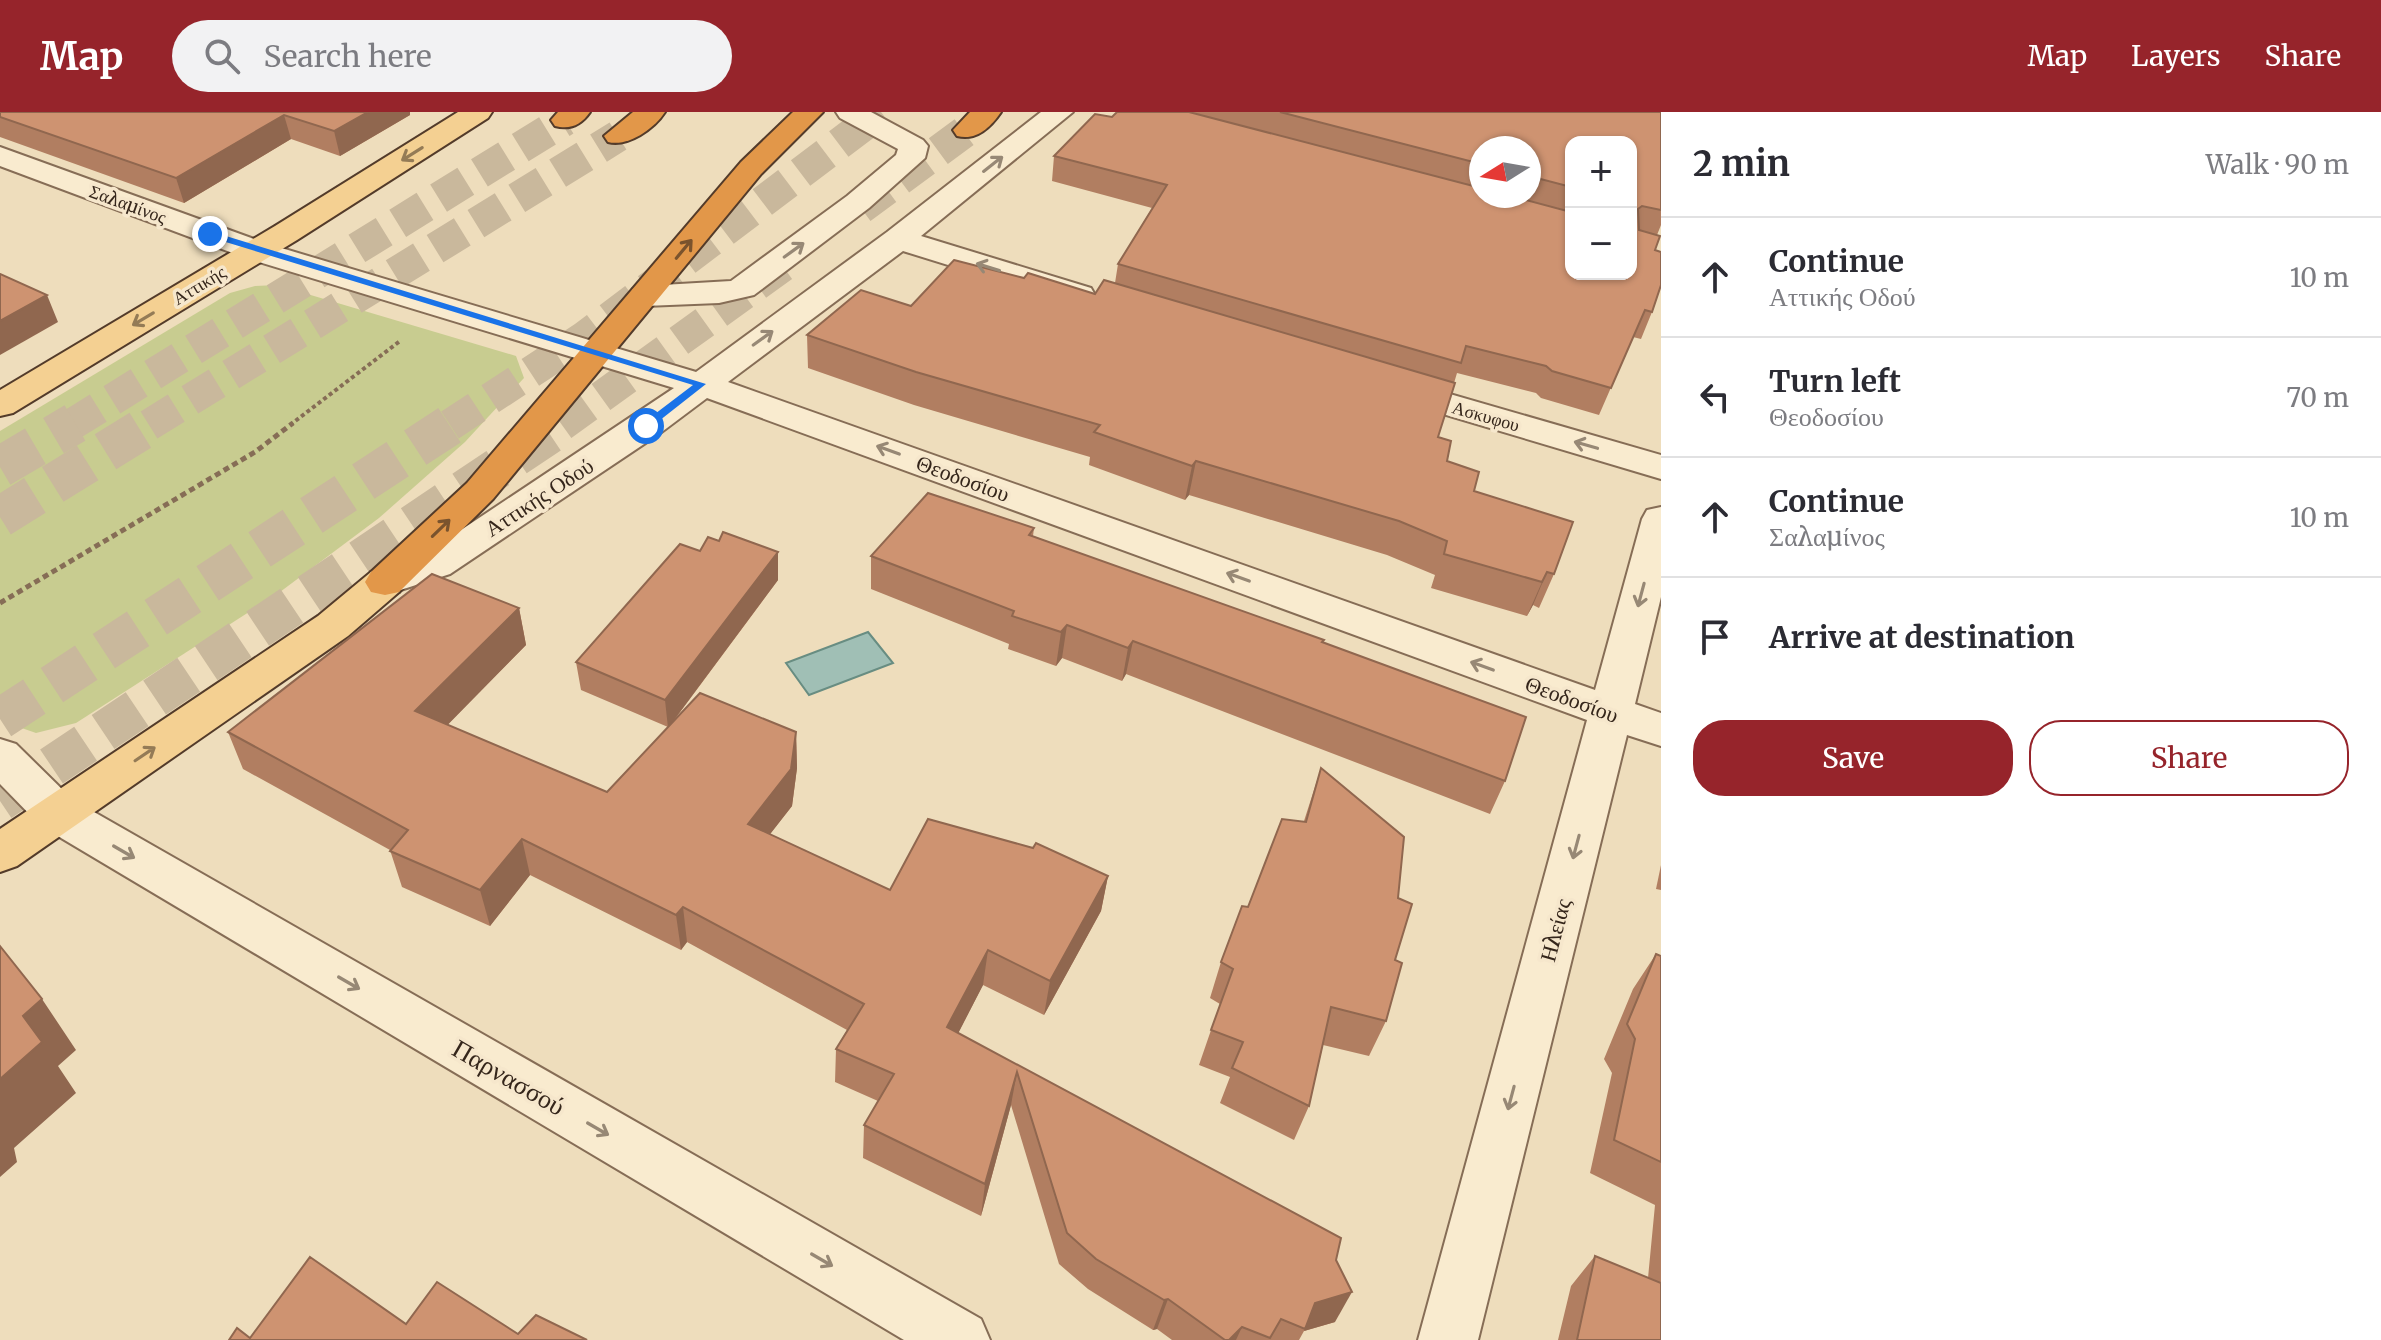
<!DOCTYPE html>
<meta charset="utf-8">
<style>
:root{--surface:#fff;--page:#f2f2f3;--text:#2b2b33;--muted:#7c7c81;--line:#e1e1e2;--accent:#96242b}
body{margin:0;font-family:Merriweather,serif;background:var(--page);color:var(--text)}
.controls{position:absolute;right:24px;top:24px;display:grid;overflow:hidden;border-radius:16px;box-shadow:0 2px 6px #0004}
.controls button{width:72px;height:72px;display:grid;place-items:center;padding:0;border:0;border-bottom:2px solid var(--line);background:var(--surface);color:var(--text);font:40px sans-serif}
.compass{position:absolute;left:1469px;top:24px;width:72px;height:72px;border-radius:50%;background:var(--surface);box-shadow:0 2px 6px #0004;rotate:259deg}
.stop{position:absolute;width:24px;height:24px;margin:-18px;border:6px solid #1a73e8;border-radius:50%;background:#fff}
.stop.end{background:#1a73e8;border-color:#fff;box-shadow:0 2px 8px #0008}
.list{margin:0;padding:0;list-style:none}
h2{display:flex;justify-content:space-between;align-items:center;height:104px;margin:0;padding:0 32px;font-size:34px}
h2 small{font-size:26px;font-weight:400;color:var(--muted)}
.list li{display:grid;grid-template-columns:52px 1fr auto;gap:24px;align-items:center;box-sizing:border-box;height:120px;padding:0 32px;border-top:2px solid var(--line)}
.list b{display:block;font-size:30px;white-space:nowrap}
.list p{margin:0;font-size:26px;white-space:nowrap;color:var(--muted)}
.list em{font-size:26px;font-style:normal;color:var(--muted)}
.actions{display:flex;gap:16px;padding:24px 32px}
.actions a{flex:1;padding:18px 0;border:2px solid var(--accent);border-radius:32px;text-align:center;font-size:28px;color:var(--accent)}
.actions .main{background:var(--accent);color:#fff}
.icon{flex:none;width:44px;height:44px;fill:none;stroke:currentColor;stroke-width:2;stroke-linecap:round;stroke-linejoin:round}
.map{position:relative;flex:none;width:1661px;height:1228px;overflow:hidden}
header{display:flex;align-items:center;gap:48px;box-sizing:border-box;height:112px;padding:0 40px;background:var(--accent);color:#fff}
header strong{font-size:38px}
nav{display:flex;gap:44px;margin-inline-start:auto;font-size:28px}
.search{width:560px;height:72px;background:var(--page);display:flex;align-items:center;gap:20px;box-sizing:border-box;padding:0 28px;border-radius:44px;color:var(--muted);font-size:30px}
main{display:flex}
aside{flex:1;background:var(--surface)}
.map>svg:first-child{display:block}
.green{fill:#c8cc90}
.water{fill:#a0bfb5;stroke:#688d82;stroke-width:2}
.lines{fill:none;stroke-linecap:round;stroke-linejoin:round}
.highway-tunnel-far1{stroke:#c9b89c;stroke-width:32;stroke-dasharray:32 16;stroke-linecap:butt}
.highway-tunnel{stroke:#c9b89c;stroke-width:41;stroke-dasharray:41 21;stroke-linecap:butt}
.minor-casing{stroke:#866d56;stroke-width:4}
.major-casing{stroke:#533b2a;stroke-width:4}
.highway-casing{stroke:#533b2a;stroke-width:4}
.path-far1{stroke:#866d56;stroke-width:4;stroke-dasharray:4 3;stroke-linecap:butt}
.path{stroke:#866d56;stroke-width:5;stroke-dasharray:6 4;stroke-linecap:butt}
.minor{fill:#f9ebcf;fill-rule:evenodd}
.major{fill:#f4d092;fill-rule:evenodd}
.highway{fill:#e29749;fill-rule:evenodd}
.wall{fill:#b17e61;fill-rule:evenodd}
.shaded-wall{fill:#90674f}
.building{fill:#ce9371;stroke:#90674f;stroke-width:2}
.oneway{stroke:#947b56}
.oneway2{stroke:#978875}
.oneway3{stroke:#7a532d}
.route{fill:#1a73e8}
.labels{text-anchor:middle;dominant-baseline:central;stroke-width:7;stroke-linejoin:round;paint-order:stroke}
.far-street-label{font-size:18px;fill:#35261b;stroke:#f6e7cc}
.street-label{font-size:22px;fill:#35261b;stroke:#f6e7cc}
.near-street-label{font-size:26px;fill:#35261b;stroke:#f6e7cc}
</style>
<header>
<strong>Map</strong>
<div class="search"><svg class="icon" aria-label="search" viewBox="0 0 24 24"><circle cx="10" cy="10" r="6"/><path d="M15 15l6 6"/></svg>Search here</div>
<nav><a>Map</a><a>Layers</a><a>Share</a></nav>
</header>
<main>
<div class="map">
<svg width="1661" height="1228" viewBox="0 0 1661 1228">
<rect width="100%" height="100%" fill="#eeddbc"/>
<!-- green -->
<polygon class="green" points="277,173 516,244 524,266 465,330 379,406 280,480 76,611 36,621 13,613 0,600 0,319 230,181 255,174"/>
<!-- water -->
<polygon class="water" points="868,520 893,551 809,583 786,551"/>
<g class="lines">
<!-- highway-tunnel-far1 -->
<g class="highway-tunnel-far1">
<polyline points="861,96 967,18"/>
<polyline points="71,313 565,8"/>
<polyline points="149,313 618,24"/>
<polyline points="450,313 583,226 881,0"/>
<polyline points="562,313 787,151"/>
</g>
<!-- highway-tunnel -->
<g class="highway-tunnel">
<polyline points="0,355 75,311"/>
<polyline points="0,405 152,311"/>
<polyline points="0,607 453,311"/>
<polyline points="0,689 565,311"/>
</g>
<defs>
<g id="minor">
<polygon points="836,0 871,0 923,28 928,34 925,46 869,96 754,183 719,191 645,194 633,191 629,184 633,177 645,174 731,169 847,84 896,43 898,37 840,6"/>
<polygon points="1041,0 1073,0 921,124 1091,176 1095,183 1091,190 1079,193 1067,190 903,139 728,270 1595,578 1642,407 1647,398 1661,395 1661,485 1635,592 1661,601 1661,634 1627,623 1478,1228 1418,1228 1587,608 707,286 659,322 450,462 385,483 371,480 365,470 371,460 422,444 674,276 246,146 0,54 0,35 268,132 696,260 887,120"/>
<polygon points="1391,265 1661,343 1661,367 1379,283 1373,276 1379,269"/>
<polygon points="0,627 16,632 73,688 981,1207 990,1228 904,1228 41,714 0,672"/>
</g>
<g id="major">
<polygon points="458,0 492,0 488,6 297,128 13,301 0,304 0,278 275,114"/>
<polygon points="385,457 399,460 405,470 399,480 348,524 17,754 0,760 0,717 318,504 371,460"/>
</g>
<g id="highway">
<path d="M558,0H590C581,13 570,18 555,14L551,8Z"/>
<path d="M633,0H665C654,17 628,35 608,30L604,24Z"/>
<polygon points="793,0 823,0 761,62 493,387 399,480 385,483 371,480 365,470 371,460 467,371 741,50"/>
<path d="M970,0H1001C990,16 976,29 957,24L953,18Z"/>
</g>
</defs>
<!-- minor casing -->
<use href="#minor" class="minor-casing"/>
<!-- major casing -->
<use href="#major" class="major-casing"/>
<!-- highway casing -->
<use href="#highway" class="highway-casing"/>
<!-- path-far1 -->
<polyline class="path-far1" points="290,313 400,229"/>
<!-- path -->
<polyline class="path" points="0,491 255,340 293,311"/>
<!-- minor -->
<use href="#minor" class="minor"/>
<!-- major -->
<use href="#major" class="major"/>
<!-- highway -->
<use href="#highway" class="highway"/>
</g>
<!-- wall -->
<g class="wall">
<polygon points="0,0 410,0 410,3 340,44 291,27 184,91 0,25"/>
<path d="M1117,0H1661V113L1657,123L1655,138L1652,200L1641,227L1633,225L1599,303L1541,286L1536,281L1457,261L1438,325L1447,349L1554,462L1539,496L1533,493L1527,504L1431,476L1435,463L1387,443L1189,383L1185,388L1089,353L1090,345L914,293L808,256L807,223L911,194L1024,166L1095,182L1115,171L1118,152L1152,96L1052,69L1054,44L1112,5ZM1571,30L1631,162H1571ZM1481,36H1529V84H1481Z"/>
<polygon points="1034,416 1033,424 1323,530 1505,669 1490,702 1126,562 1122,569 1062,546 1056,554 1008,537 1009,532 871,477 871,444"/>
<polygon points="719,429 778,440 778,468 672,611 796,620 797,656 792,694 770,722 890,778 1108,764 1101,799 1044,903 983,873 958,921 1336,1148 1335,1210 1304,1219 1299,1228 1172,1228 1157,1217 1153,1218 1088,1177 1059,1152 1011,993 981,1104 863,1046 864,1013 878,989 835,970 836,937 847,918 687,830 681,838 530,763 490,814 402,775 390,738 243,657 228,620 519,496 526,533 447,613 607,680 668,615 581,578 576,550 700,439"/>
<polygon points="1321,656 1398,786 1395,848 1386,909 1369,944 1323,933 1309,994 1294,1028 1220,991 1230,965 1199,953 1220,892 1210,886 1221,850 1248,795 1304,709"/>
<polygon points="1661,753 1661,778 1656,777"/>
<polygon points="1656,842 1661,844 1661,1228 1558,1228 1571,1174 1595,1144 1648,1166 1655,1093 1590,1061 1612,961 1604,947 1633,877"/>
</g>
<!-- shaded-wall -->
<g class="shaded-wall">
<polygon points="368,0 410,0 410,3 340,44 334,19"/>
<polygon points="284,3 291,27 184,91 176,66"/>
<polygon points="47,183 58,210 0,243 0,209"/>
<polygon points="1196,349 1189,383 1185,388 1192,354"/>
<polygon points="778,440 778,468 668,616 665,588"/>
<polygon points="1547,460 1533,493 1527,504 1542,470"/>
<polygon points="519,496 526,533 425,636 415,599"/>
<polygon points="1067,513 1062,546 1056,554 1061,520"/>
<polygon points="1133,529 1126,562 1122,569 1128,536"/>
<polygon points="796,620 797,656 792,694 750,748 748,712"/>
<polygon points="522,727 530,763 490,814 480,778"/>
<polygon points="1108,764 1101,799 1044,903 1050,869"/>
<polygon points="683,795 687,830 681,838 676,803"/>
<polygon points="988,838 983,873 944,949 947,915"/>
<polygon points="42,887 76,938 58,954 76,981 14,1036 17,1050 0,1065 0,967 23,904"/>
<polygon points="1017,960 1011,993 981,1104 985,1072"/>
<polygon points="1352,1180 1335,1210 1304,1219 1315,1191"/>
<polygon points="1168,1187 1157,1217 1153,1218 1164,1188"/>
<polygon points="1242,1215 1236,1228 1229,1228"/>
</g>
<!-- building -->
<g class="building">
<polygon points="0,0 368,0 334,19 284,3 176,66 0,5"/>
<polygon points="1117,0 1189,0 1481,76 1481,84 1511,84 1571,100 1571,162 1631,162 1631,30 1571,30 1571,75 1529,64 1529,36 1481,36 1481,52 1280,0 1661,0 1661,98 1642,94 1638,97 1639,118 1660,124 1655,138 1661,140 1661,173 1652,200 1645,198 1611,276 1552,259 1546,254 1466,234 1461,251 1118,152 1167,73 1054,44 1095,2 1112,5"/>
<polygon points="954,148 1024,166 1028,161 1095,182 1104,168 1455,271 1438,325 1451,329 1447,349 1479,360 1474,379 1573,410 1554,462 1547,460 1542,470 1444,442 1447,429 1399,409 1196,349 1192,354 1094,320 1100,313 916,260 807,223 861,178 911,194"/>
<polygon points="0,162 47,183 0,209"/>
<polygon points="928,381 1034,416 1029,423 1324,528 1322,530 1526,605 1505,669 1133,529 1128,536 1067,513 1061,520 1012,504 1014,499 871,444"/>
<polygon points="723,420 778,440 665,588 576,550 680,432 700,439 708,425 719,429"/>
<polygon points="432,462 519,496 415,599 607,680 700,581 796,620 791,657 748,712 890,778 928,707 1033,736 1036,731 1108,764 1050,869 988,838 947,915 1341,1126 1336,1148 1352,1180 1315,1191 1305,1217 1281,1207 1270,1226 1242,1215 1229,1228 1225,1228 1168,1187 1164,1188 1096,1147 1067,1121 1017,960 985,1072 864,1013 894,962 836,937 864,892 683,795 676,803 522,727 480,778 390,739 408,718 228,620"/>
<polygon points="1321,656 1404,725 1398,786 1412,792 1395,848 1402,851 1386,909 1331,895 1309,994 1232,956 1243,930 1211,918 1233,857 1221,850 1242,794 1248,795 1282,707 1306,710"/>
<polygon points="0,834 42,887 23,904 42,930 0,967"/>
<polygon points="1656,842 1661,844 1661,1050 1614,1028 1635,927 1627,912"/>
<polygon points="1595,1144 1661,1171 1661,1228 1577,1228"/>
<polygon points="310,1145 406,1212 437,1170 518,1222 536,1203 587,1228 229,1228 237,1216 250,1226"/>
</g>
<!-- one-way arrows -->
<defs><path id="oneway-shaft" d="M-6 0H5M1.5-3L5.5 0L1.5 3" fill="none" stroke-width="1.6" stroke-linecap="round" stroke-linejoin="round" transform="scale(2)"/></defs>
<g class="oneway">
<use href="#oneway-shaft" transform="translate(412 42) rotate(148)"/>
<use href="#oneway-shaft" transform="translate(143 207) rotate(149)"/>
<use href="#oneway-shaft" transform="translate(145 642) rotate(-34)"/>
</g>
<g class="oneway2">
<use href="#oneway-shaft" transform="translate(993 52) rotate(-38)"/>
<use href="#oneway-shaft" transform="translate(794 138) rotate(-36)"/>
<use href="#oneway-shaft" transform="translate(988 155) rotate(-163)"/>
<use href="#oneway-shaft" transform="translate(763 226) rotate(-36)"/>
<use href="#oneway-shaft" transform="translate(1586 333) rotate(-164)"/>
<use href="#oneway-shaft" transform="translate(888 338) rotate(-160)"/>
<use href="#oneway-shaft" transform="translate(1238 465) rotate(-160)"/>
<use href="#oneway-shaft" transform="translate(1641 483) rotate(105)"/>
<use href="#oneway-shaft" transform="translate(1482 554) rotate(-160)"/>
<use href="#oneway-shaft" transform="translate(1576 735) rotate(105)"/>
<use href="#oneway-shaft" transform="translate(124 740) rotate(30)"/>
<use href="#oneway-shaft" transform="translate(349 871) rotate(30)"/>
<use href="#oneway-shaft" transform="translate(1511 986) rotate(105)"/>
<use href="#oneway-shaft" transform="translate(598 1017) rotate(30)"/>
<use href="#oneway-shaft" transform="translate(822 1148) rotate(30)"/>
</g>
<g class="oneway3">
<use href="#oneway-shaft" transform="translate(684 137) rotate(-50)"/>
<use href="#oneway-shaft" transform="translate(441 416) rotate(-44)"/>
</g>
<!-- route -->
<polygon class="route" points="206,120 213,120 706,272 650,316 643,316 643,311 693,273 206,124"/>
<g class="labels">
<!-- far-street labels -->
<g class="far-street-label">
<text transform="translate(128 92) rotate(20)">Σαλαμίνος</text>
<text transform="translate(199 173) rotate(-31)">Αττικής</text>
<text transform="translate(1486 304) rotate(16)">Ασκυφου</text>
</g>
<!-- street labels -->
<g class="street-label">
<text transform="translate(963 366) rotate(20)">Θεοδοσίου</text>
<text transform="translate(539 385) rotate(-33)">Αττικής Οδού</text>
<text transform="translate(1572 587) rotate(20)">Θεοδοσίου</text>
<text transform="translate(1555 818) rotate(-75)">Ηλείας</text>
</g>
<!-- near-street labels -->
<g class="near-street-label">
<text transform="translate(509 965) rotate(30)">Παρνασσού</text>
</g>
</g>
</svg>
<div class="controls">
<button>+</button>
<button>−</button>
</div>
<svg class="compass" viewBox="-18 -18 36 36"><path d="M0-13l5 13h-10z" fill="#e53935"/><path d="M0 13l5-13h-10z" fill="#7c7c81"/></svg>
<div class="stop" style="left:646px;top:314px"></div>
<div class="stop end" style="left:210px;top:122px"></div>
</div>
<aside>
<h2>2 min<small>Walk · 90 m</small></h2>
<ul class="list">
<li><svg class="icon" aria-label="ahead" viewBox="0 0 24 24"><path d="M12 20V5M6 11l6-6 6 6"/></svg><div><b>Continue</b><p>Αττικής Οδού</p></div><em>10 m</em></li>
<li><svg class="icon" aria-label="left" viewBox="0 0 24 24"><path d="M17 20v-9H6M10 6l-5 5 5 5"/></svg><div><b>Turn left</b><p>Θεοδοσίου</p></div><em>70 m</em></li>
<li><svg class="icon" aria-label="ahead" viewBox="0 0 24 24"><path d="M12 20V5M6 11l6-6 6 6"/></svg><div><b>Continue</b><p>Σαλαμίνος</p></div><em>10 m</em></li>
<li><svg class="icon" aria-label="arrive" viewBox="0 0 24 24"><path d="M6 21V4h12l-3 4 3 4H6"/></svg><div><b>Arrive at destination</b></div></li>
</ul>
<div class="actions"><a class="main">Save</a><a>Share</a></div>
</aside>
</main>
